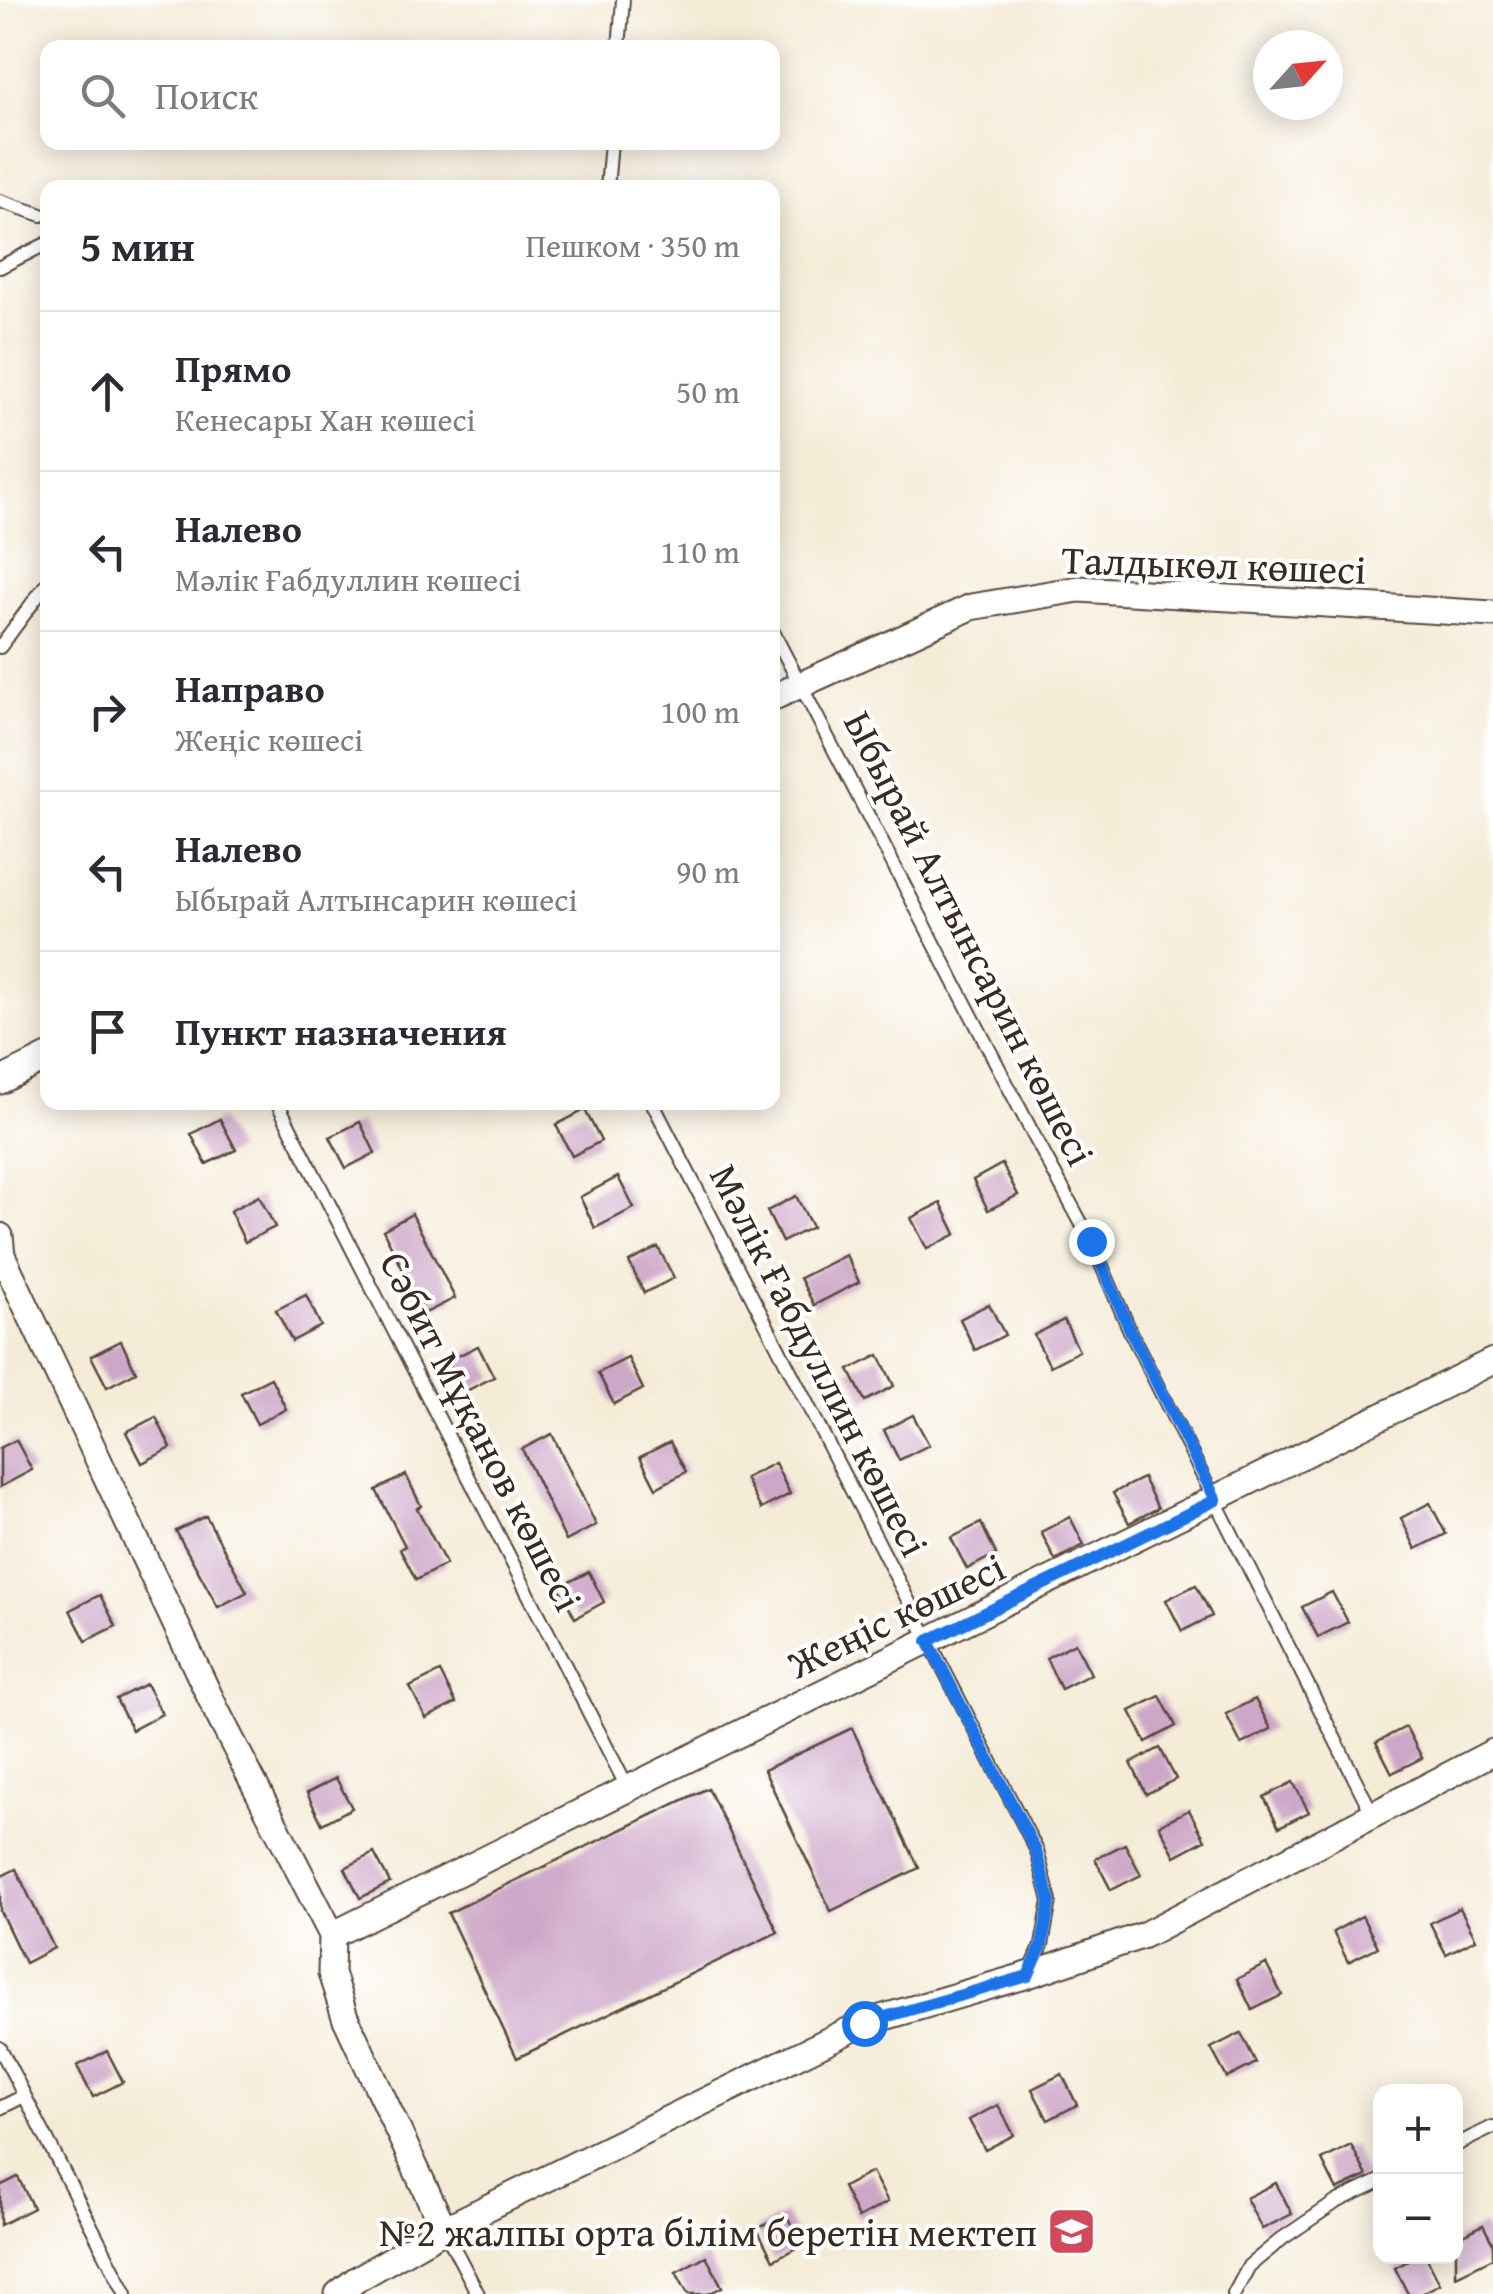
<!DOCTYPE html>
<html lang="ru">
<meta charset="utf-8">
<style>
:root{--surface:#fff;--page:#f2f2f3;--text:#2b2b33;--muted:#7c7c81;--line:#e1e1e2}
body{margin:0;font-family:"Gentium Book Plus",serif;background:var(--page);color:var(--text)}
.controls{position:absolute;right:30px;bottom:30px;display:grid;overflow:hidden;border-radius:20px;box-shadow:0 5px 25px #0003}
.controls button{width:90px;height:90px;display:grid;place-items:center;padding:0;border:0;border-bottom:2px solid var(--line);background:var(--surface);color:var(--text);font:50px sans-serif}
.compass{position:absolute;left:1253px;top:30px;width:90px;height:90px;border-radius:50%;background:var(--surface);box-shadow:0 5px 25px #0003;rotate:63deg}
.stop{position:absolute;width:30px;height:30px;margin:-22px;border:8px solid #1a73e8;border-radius:50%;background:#fff}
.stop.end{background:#1a73e8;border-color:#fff;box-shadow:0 2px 10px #0008}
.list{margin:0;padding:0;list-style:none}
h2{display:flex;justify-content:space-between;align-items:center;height:130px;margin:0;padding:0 40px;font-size:42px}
h2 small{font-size:32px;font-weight:400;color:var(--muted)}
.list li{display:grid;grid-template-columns:65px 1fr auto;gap:30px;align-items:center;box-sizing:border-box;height:160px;padding:0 40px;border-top:2px solid var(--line)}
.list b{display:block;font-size:38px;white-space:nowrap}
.list p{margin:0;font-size:32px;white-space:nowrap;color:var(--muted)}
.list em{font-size:32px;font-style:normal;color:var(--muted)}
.icon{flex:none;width:55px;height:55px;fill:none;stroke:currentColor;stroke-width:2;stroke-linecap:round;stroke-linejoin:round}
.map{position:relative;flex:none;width:1493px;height:2294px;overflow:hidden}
.search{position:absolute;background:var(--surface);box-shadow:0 5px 25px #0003;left:40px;top:40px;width:740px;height:110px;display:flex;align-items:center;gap:25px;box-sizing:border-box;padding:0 35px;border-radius:20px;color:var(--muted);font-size:38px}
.panel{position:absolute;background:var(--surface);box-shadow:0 5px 25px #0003;left:40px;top:180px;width:740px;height:930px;border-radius:20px}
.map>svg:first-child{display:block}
.building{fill:#cda7c8}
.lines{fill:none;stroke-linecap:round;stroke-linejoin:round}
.service-casing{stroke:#57473a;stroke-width:16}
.minor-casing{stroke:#57473a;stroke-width:29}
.service{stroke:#fff;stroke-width:12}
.minor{stroke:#fff;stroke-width:25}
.route{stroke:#1a73e8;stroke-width:12}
.labels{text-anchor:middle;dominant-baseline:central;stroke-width:8;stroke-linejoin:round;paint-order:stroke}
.street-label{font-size:40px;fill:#3b2a1e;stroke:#fff}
.poi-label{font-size:40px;fill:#3b2a1e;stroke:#fff;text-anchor:end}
</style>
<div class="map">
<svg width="1493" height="2294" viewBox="0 0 1493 2294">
<rect width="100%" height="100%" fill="#fff"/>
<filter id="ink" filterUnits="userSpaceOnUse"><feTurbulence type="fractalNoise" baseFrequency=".01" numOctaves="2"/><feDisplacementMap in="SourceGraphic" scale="20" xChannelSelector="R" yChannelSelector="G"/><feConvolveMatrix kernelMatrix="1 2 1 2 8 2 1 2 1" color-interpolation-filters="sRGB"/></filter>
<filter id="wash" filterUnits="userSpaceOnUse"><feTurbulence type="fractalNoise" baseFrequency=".0048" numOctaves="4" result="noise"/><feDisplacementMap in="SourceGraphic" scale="40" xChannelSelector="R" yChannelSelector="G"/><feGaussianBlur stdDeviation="2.25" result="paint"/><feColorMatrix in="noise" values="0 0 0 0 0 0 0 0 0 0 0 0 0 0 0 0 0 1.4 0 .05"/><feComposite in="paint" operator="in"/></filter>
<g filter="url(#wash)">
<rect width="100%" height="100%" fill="#f5ecd8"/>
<g id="blocks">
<!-- building -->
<g class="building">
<polygon points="585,1110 601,1141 572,1156 556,1125"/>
<polygon points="220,1119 236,1150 206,1164 191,1134"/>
<polygon points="360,1122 375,1153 346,1168 330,1137"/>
<polygon points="1002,1164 1018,1195 988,1210 973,1180"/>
<polygon points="618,1177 634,1208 595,1228 580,1197"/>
<polygon points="259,1196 275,1227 245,1242 230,1211"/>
<polygon points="796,1196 812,1227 782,1242 767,1211"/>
<polygon points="941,1203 956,1234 927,1249 911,1218"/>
<polygon points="412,1214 455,1298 425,1313 383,1230"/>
<polygon points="658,1247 674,1278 644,1293 629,1262"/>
<polygon points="846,1255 859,1282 814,1305 800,1278"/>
<polygon points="306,1295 321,1326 292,1341 276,1310"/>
<polygon points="989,1304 1005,1335 975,1350 960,1319"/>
<polygon points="1064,1320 1079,1351 1050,1366 1034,1335"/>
<polygon points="121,1341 136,1372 107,1387 91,1356"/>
<polygon points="478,1346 494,1377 464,1392 448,1361"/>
<polygon points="879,1355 894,1386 865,1401 849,1370"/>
<polygon points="628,1358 643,1389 614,1404 598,1373"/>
<polygon points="271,1378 286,1409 257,1424 241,1393"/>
<polygon points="913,1415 929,1445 899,1460 884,1430"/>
<polygon points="156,1417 171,1448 142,1463 126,1432"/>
<polygon points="552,1434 596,1525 566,1541 522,1449"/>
<polygon points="16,1440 32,1470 0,1487 0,1448"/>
<polygon points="670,1442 686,1472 656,1488 640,1457"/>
<polygon points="775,1463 790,1494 761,1509 745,1478"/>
<polygon points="406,1475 421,1506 417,1508 446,1564 416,1580 400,1549 405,1546 376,1490"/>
<polygon points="1143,1478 1158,1508 1129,1523 1113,1493"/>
<polygon points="1430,1503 1446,1534 1416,1549 1401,1518"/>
<polygon points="206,1516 247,1592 218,1607 176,1531"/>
<polygon points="1070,1517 1084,1545 1055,1560 1041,1532"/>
<polygon points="981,1523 996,1554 967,1569 951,1538"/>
<polygon points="589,1572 604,1602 575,1618 559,1587"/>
<polygon points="1196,1585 1212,1616 1182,1631 1166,1600"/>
<polygon points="1332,1592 1348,1622 1318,1637 1302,1607"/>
<polygon points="100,1595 116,1626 86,1641 70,1610"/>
<polygon points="1075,1643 1091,1674 1061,1689 1046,1658"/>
<polygon points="440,1672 456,1703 426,1718 410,1687"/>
<polygon points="146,1684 162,1714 132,1730 116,1699"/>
<polygon points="1160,1696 1176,1726 1146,1742 1130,1711"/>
<polygon points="1255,1699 1271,1729 1241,1744 1226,1714"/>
<polygon points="1406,1727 1422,1758 1392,1773 1376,1742"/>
<polygon points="852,1728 919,1868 831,1911 764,1770"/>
<polygon points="1160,1748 1176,1779 1146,1794 1131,1763"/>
<polygon points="336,1778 352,1808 322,1824 307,1793"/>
<polygon points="1293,1782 1309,1812 1279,1827 1264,1797"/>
<polygon points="708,1788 778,1932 517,2058 448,1913"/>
<polygon points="1189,1810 1205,1840 1175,1856 1159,1825"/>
<polygon points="1125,1844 1141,1875 1111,1890 1095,1859"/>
<polygon points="374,1853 390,1883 360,1898 345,1868"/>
<polygon points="16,1869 54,1948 25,1963 0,1911 0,1877"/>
<polygon points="1460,1908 1476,1939 1446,1954 1430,1923"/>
<polygon points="1362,1916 1378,1947 1348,1962 1333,1932"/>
<polygon points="1266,1964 1282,1995 1252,2010 1237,1979"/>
<polygon points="1241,2033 1256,2063 1227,2078 1211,2048"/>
<polygon points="107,2051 123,2082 93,2097 77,2066"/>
<polygon points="1062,2074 1077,2105 1048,2120 1032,2089"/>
<polygon points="998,2105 1014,2135 985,2150 969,2120"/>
<polygon points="1351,2145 1367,2176 1337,2190 1322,2160"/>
<polygon points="872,2172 888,2202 858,2218 843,2187"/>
<polygon points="18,2177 33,2208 0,2225 0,2186"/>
<polygon points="1276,2183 1292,2214 1262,2229 1246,2198"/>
<polygon points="786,2214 802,2245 773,2260 757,2229"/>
<polygon points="1483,2225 1493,2244 1493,2258 1456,2276 1456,2239"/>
<polygon points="706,2256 722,2287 708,2294 688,2294 676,2272"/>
<polygon points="1417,2256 1426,2256 1440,2284 1420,2294 1408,2294 1395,2268"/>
</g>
</g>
</g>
<g filter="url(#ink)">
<use href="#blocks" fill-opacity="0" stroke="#57473a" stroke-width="2.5"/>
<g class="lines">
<defs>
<g id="service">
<polyline points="619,48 623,0"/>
<polyline points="607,188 611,142"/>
<polyline points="0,201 42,215"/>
<polyline points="0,267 48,243"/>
<polyline points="772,630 1034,1136 1091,1241 1131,1333 1373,1815"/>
<polyline points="0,647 48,582"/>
<polyline points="277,1102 628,1789"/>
<polyline points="652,1102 1037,1851 1050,1901 1042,1945 1030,1972"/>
<polyline points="0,2048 126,2294"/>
<polyline points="0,2108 24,2096"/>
<polyline points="1456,2145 1493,2127"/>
<polyline points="444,2229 478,2294"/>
<polyline points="1234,2294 1249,2266 1283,2238 1336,2202 1380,2181"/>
</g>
<g id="minor">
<polyline points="772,698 971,607 1079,589 1493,614"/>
<polyline points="0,1081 48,1057"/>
<polyline points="0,1236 2,1255 217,1712 332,1935 331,1973 345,2017 444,2229"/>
<polyline points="332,1935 1493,1361"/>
<polyline points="338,2294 357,2279 444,2229 864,2023 1028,1975 1144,1935 1493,1752"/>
</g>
</defs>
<!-- service casing -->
<use href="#service" class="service-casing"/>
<!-- minor casing -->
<use href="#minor" class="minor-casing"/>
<!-- service -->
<use href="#service" class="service"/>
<!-- minor -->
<use href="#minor" class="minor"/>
</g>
</g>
<g class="lines" filter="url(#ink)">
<!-- route -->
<polyline class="route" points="864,2023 1028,1976 1042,1945 1050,1901 1036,1851 928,1641 1216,1500 1131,1332 1091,1241"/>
</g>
<!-- icons -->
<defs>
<symbol id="school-square" viewBox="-11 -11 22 22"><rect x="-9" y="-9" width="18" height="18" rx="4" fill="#d1495b" stroke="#fff"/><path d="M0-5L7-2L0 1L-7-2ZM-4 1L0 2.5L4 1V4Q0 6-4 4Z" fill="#fff"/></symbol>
</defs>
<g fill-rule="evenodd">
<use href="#school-square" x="1044" y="2204" width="55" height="55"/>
</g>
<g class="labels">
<!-- street labels -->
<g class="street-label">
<text transform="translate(1214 564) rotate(2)">Талдыкөл көшесі</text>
<text transform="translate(970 938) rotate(63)">Ыбырай Алтынсарин көшесі</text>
<text transform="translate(820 1360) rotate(63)">Мәлік Ғабдуллин көшесі</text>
<text transform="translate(482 1431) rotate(63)">Сәбит Мұқанов көшесі</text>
<text transform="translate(896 1615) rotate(-26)">Жеңіс көшесі</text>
</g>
<!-- poi labels -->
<g class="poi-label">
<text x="1037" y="2231">№2 жалпы орта білім беретін мектеп</text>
</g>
</g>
</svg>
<div class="controls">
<button>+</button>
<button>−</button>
</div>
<svg class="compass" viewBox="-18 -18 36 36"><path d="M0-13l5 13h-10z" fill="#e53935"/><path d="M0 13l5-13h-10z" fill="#7c7c81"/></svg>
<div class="stop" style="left:864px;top:2023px"></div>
<div class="stop end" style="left:1091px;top:1241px"></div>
<div class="search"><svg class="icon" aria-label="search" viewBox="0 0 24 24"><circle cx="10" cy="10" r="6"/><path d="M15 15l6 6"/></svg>Поиск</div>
<section class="panel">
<h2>5 мин<small>Пешком · 350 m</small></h2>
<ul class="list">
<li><svg class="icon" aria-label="ahead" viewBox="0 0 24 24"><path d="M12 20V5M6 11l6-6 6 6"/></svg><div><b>Прямо</b><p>Кенесары Хан көшесі</p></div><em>50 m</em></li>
<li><svg class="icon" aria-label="left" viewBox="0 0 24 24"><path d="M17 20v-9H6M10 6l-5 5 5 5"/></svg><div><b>Налево</b><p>Мәлік Ғабдуллин көшесі</p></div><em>110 m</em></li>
<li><svg class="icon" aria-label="right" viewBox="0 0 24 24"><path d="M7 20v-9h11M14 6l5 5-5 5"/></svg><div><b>Направо</b><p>Жеңіс көшесі</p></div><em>100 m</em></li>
<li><svg class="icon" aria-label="left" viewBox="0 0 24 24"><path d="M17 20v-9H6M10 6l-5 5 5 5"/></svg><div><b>Налево</b><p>Ыбырай Алтынсарин көшесі</p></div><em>90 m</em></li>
<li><svg class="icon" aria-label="arrive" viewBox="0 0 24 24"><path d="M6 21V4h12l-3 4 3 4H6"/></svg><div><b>Пункт назначения</b></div></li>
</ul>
</section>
</div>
